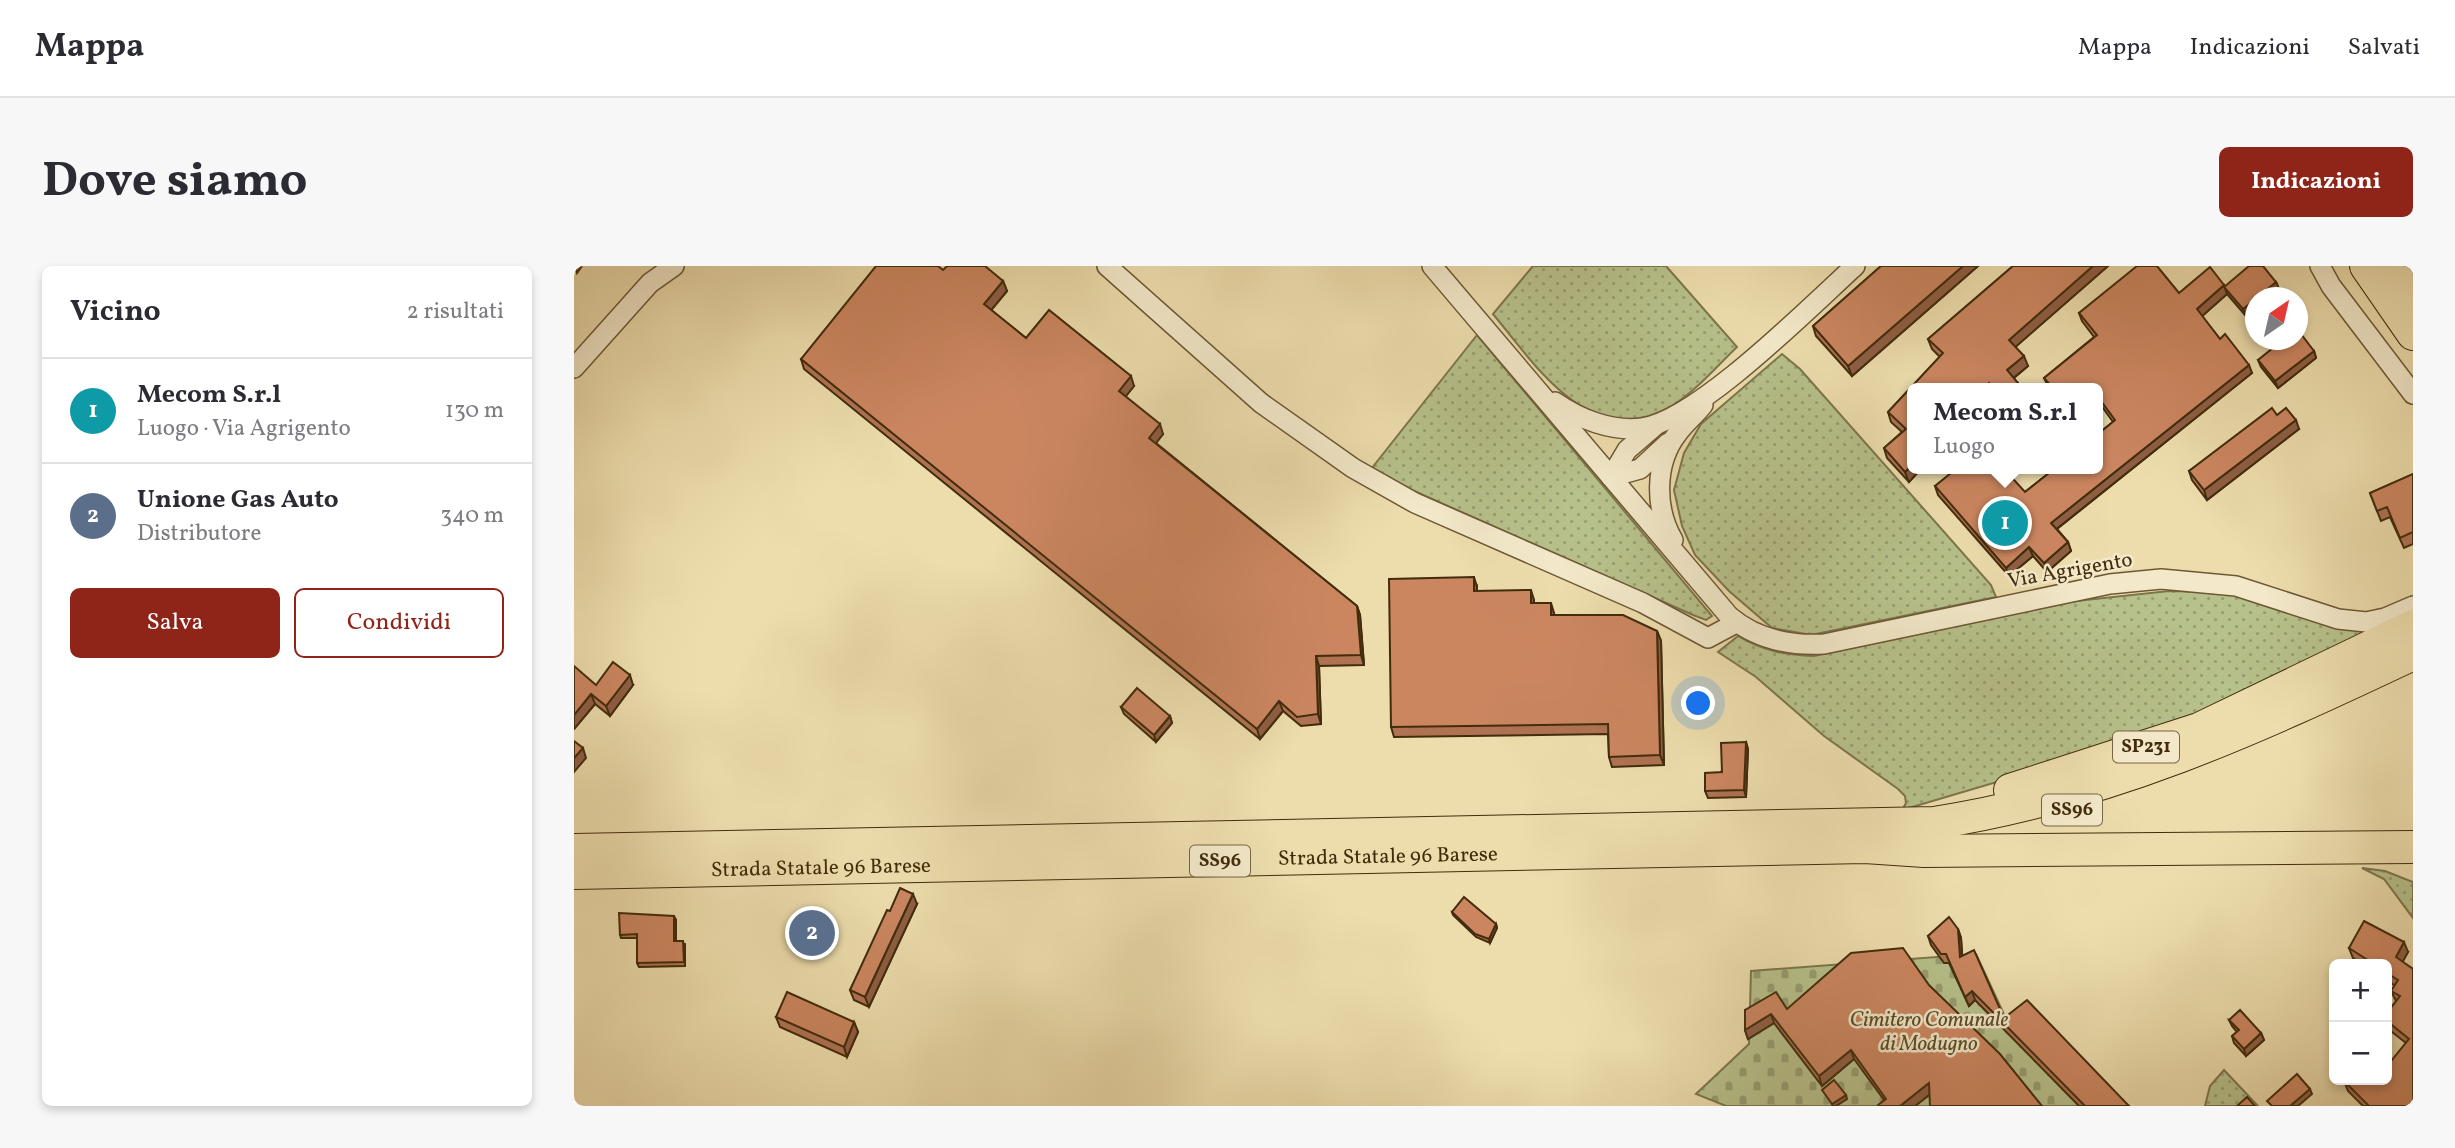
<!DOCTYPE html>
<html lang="it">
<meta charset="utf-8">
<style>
:root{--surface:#fff;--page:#f7f7f7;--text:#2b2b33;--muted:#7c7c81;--line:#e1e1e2;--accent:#8f2418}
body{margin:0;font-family:Vollkorn,serif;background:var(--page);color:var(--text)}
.controls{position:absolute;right:21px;bottom:21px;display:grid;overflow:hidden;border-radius:10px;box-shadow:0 4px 10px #0003}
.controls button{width:63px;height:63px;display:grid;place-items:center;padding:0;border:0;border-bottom:2px solid var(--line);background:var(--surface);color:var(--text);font:35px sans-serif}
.compass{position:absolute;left:1671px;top:21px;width:63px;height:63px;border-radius:50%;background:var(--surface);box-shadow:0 4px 10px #0003;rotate:34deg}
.you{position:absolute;left:1125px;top:438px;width:24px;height:24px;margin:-18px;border:5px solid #fff;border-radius:50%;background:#1a73e8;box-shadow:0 0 0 10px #1a73e833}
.badge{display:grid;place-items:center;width:46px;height:46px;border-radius:50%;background:var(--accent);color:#fff;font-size:23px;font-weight:700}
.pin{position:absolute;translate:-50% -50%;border:4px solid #fff;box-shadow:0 2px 7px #0006}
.popup{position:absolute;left:1333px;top:117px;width:196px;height:91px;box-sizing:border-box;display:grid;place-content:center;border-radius:10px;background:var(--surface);filter:drop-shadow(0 2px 5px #0005);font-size:23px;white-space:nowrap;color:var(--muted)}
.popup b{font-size:26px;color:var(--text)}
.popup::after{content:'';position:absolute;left:50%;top:100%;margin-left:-14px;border:14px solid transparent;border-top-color:var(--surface)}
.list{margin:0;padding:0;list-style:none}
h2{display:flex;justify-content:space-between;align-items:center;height:91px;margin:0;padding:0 28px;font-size:30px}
h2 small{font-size:23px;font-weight:400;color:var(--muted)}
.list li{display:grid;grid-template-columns:46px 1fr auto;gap:21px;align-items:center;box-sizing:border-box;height:105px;padding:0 28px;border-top:2px solid var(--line)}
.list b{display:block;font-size:26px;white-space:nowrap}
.list p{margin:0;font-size:23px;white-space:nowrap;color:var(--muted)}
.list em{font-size:23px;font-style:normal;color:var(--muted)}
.actions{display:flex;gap:14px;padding:21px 28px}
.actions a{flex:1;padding:16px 0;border:2px solid var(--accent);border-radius:10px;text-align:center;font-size:24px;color:var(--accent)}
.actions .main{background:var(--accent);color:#fff}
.map{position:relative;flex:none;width:1839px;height:840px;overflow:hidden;border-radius:10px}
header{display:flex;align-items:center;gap:42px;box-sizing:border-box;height:98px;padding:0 35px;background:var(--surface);border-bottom:2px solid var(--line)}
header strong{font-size:33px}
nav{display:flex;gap:38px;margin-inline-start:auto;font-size:24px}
.intro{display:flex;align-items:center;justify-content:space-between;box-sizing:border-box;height:168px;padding:0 42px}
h1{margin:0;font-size:49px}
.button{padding:18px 32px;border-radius:10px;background:var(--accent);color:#fff;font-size:24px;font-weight:700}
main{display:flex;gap:42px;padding:0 42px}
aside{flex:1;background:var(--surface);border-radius:10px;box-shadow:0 4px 10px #0003}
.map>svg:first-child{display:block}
.grass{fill:url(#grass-dots);stroke:#7c764c;stroke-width:2}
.cemetery{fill:url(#cemetery-stones);stroke:#7c764c;stroke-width:2}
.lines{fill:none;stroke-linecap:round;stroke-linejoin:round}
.street-casing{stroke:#6d5834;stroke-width:22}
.primary-casing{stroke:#422c0c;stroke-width:34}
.street{stroke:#f3e9ca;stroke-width:19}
.primary{stroke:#edddad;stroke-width:32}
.wall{fill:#af7353;stroke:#422c0c;stroke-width:2}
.shaded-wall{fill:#8e5e43;stroke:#422c0c;stroke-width:2}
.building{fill:#cb8660;stroke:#422c0c;stroke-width:2}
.labels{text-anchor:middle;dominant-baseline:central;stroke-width:5;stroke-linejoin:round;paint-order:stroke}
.shield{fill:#f3e9ca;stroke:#776545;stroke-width:2}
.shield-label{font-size:19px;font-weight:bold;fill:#422c0c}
.street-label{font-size:21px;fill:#422c0c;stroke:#f3e9ca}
.park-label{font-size:21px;font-style:italic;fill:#594a25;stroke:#f3e9ca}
</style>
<header>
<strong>Mappa</strong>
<nav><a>Mappa</a><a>Indicazioni</a><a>Salvati</a></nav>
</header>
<div class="intro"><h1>Dove siamo</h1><a class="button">Indicazioni</a></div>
<main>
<aside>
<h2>Vicino<small>2 risultati</small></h2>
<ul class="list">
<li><span class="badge" style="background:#0f9aa8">1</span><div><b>Mecom S.r.l</b><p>Luogo · Via Agrigento</p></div><em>130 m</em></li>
<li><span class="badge" style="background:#5c6f8a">2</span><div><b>Unione Gas Auto</b><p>Distributore</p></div><em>340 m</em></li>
</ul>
<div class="actions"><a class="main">Salva</a><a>Condividi</a></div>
</aside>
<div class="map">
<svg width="1839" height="840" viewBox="0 0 1839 840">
<defs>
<pattern id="grass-dots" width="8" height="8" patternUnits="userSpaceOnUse" patternTransform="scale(1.75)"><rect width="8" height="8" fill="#b7c18b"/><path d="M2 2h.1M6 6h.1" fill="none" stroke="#969d70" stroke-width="1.8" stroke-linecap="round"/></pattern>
<pattern id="cemetery-stones" width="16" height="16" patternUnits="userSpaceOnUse" patternTransform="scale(1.75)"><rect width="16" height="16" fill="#b7c18b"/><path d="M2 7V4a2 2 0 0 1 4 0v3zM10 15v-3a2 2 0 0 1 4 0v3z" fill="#969d70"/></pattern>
</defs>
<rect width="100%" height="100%" fill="#edddad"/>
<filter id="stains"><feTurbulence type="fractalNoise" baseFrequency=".00286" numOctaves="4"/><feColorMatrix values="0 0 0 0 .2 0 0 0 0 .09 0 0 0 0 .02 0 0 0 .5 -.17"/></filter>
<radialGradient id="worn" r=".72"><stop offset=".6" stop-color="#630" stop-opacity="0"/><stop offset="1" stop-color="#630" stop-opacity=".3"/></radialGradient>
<!-- grass -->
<g class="grass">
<path d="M959,0H1092L1163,81C1143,100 1122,125 1099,139C1017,188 964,102 919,48Z"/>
<polygon points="903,69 1138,350 1132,354 1119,349 838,224 798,202"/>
<polygon points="1208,88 1226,103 1417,319 1422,331 1237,369 1198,362 1155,325 1121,289 1108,260 1100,224 1110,187 1127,158"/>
<path d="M1595,325L1654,326L1811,359L1642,442L1521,487L1328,544L1332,537L1331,530L1324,523L1250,470L1182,411L1144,386L1164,370C1189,385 1211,389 1240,390L1502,335Z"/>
<polygon points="1788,602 1811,605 1839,616 1839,652 1810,613"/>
<polygon points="1650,804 1684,840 1631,840 1636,820"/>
</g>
<!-- cemetery -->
<polygon class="cemetery" points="1402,688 1435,759 1551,840 1152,840 1122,828 1175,778 1177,705"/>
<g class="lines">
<defs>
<g id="street">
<polyline points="533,0 687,137 779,202 841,237 1069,337 1134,372 1162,357"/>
<path d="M858,0L1155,350C1182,373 1215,380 1250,378L1536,318L1587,313L1662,320L1764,353L1792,356L1811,352L1839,340"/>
<polyline points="1746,0 1757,20 1839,128"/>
<polyline points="0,102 76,17 100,0"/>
<path d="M981,136C1005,153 1038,166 1068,162C1123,155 1237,40 1281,0"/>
<polyline points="1082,159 1053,184 1037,211 1066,203 1094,177"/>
<path d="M1099,274C1081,243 1080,198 1103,168C1110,158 1121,149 1129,139"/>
</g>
<g id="primary">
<polyline points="1792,0 1839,68"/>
<polyline points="1819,0 1839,30"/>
<polyline points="1436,524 1625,463 1839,360"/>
<path d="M0,584L1360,557C1535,530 1680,463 1839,388"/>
<path id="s1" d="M0,607L1291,581L1350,585L1839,581"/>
</g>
</defs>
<!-- street casing -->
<use href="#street" class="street-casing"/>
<!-- primary casing -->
<use href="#primary" class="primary-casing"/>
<!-- street -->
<use href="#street" class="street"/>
<!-- primary -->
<use href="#primary" class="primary"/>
</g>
<!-- wall -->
<g class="wall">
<polygon points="1307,0 1404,0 1278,110 1242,70 1239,60"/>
<polygon points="1439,0 1534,0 1441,81 1454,100 1440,112 1446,122 1338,122 1338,203 1347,203 1335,216 1313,192 1310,182 1328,166 1317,156 1314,146 1366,91 1358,83 1354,73"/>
<polygon points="369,4 429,15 433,25 417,44 452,72 560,120 551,131 589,168 582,177 783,340 786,349 790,399 745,400 747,458 727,460 709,445 686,473 230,103 227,93"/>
<polygon points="1702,16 1705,23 1694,32 1682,32 1682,42 1672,50 1653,28 1628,50 1646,73 1678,107 1483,263 1494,276 1497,285 1473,306 1459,290 1435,310 1364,229 1361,220 1451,226 1539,156 1524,135 1524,122 1475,122 1470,112 1520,71 1508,55 1505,47 1605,27 1650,21"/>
<polygon points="1740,85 1742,92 1704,122 1687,101 1684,94"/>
<polygon points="1703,149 1725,163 1633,234 1618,214 1615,205"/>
<polygon points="1839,208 1839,278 1830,282 1816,251 1807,255 1796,227"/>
<polygon points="903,321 903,325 960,334 960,337 980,347 980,349 1083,365 1087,375 1090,499 1038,501 1035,491 1034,468 820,471 817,461"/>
<polygon points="22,419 59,419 36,450 21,438 0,463"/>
<polygon points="547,441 596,450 598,457 582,476 550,448"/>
<polygon points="1172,476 1174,483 1172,531 1134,532 1131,525"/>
<polygon points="343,638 295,741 280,734 276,724 316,645"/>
<polygon points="878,646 922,658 923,662 916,677 902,671 879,649"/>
<polygon points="102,654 102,675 111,678 111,700 65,701 63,697 63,672 47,672 46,669"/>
<polygon points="1384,663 1387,672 1388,690 1430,752 1555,840 1505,840 1401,734 1395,740 1375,697 1370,697 1357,679 1354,670"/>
<polygon points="1775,682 1834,686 1828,696 1839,703 1839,840 1789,840 1774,825 1770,815 1813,814 1832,777 1813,762 1813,747 1822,735 1817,725 1821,720 1813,714 1813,698 1788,698 1779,692"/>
<polygon points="1213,743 1355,829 1341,840 1304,840 1310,834 1280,793 1248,820 1200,757 1174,773 1171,764 1171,744"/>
<polygon points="202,751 280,756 284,766 273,791 206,761"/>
<polygon points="1655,754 1687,767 1690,774 1672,790 1660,777 1658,770 1663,766 1658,760"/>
</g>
<!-- shaded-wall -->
<g class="shaded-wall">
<polygon points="2,0 8,0 3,7 1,1"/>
<polygon points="1389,0 1404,0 1278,110 1274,100"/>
<polygon points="1519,0 1534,0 1438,84 1435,74"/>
<polygon points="429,15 433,25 414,48 410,38"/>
<polygon points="1702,16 1705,23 1694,32 1683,32"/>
<polygon points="1650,19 1653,28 1626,52 1623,43"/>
<polygon points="1682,33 1682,42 1672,50 1669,43"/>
<polygon points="1740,85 1742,92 1704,122 1701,115"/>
<polygon points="1450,90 1454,100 1437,114 1433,104"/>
<polygon points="1675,99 1678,107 1480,265 1477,257"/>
<polygon points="557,110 560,120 548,135 545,125"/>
<polygon points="1444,117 1446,122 1437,122"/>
<polygon points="1722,154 1725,163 1633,234 1630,224"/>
<polygon points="586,158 589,168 579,181 575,172"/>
<polygon points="1338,199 1338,203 1347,203 1335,216 1331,206"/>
<polygon points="1494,276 1497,285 1473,306 1470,297"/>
<polygon points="1455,281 1459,290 1435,310 1432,302"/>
<polygon points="900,311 903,321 903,335 900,325"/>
<polygon points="957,324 960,334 960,347 957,337"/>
<polygon points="977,337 980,347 980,359 977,349"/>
<polygon points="783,340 786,349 790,399 787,389"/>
<polygon points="1083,365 1087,375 1090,499 1086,489"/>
<polygon points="742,390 745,400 747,458 744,448"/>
<polygon points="56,409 59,419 36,450 32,440"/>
<polygon points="17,428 21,438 0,463 0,449"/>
<polygon points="705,435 709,445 686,473 683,463"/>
<polygon points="596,450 598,457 582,476 580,469"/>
<polygon points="1172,476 1174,483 1172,531 1170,524"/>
<polygon points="9,482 12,492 0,506 0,492"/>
<polygon points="339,628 343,638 295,741 291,731"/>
<polygon points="100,650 102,654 102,679 100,675"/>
<polygon points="922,658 923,662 916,677 915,673"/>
<polygon points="1384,663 1387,672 1389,700 1386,691"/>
<polygon points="1830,676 1834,686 1826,701 1822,691"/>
<polygon points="1398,725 1401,734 1395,740 1391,731"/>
<polygon points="1197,748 1200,757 1174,773 1171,764"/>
<polygon points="280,756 284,766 273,791 270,781"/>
<polygon points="1687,767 1690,774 1672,790 1670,783"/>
<polygon points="1277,784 1280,793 1248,820 1245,810"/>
<polygon points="1355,817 1359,826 1341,840 1326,840"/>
<polygon points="1736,823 1738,828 1724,840 1716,840"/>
<polygon points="1272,829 1273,833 1262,840 1259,840 1258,838"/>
</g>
<!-- building -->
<g class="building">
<polygon points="302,0 364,0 369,4 373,0 411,0 429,15 410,38 452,72 475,44 557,110 545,125 586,158 575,172 783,340 787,389 742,390 744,448 723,451 705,435 683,463 227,93"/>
<polygon points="1307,0 1389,0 1274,100 1239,60"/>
<polygon points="1439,0 1519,0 1435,74 1450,90 1433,104 1444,117 1437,122 1419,122 1415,117 1410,122 1338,122 1338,199 1331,206 1310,182 1332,163 1314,146 1369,87 1354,73"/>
<polygon points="1563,0 1583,0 1605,27 1636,1 1650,19 1623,43 1646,73 1651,68 1675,99 1477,257 1494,276 1470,297 1455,281 1432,302 1361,220 1382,203 1430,203 1451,226 1480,203 1524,203 1524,168 1541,154 1524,131 1524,122 1479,122 1470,112 1523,69 1505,47"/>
<polygon points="1675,0 1689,0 1702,16 1683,32 1682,32 1682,33 1669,43 1650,21"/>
<polygon points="1724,64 1740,85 1701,115 1684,94 1709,74 1724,74"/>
<polygon points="1698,142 1703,149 1712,142 1722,154 1630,224 1615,205"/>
<polygon points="1839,208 1839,266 1826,272 1813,241 1803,245 1796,227"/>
<polygon points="900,311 900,325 957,324 957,337 977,337 977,349 1049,349 1083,365 1086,489 1035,491 1034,458 817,461 815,313"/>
<polygon points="39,396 56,409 32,440 17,428 0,449 0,400 22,419"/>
<polygon points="563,422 596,450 580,469 547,441"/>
<polygon points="0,475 9,482 0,492"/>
<polygon points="1172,476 1170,524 1131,525 1131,507 1148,506 1147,477"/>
<polygon points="326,622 339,628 291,731 276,724 313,644 316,645"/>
<polygon points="890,631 922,658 915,673 901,668 878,646"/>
<polygon points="45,647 100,650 100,675 109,675 110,696 63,697 63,668 46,669"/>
<polygon points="1375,651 1384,663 1386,691 1400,684 1430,752 1453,734 1555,840 1511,840 1398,725 1391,731 1372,688 1367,688 1354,670"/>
<polygon points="1790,655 1830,676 1822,691 1839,703 1839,840 1795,840 1770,815 1772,814 1813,814 1813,800 1835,773 1813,755 1813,747 1826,730 1817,725 1824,714 1813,707 1813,698 1800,698 1775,682"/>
<polygon points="1329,682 1355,719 1426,788 1468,840 1356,840 1355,817 1326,840 1305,840 1304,839 1312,833 1277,784 1245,810 1197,748 1171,764 1171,744 1202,726 1213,743 1277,687"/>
<polygon points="213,726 280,756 270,781 202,751"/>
<polygon points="1666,744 1687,767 1670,783 1658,770 1665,764 1655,754"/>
<polygon points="1723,808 1736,823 1716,840 1698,840 1693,835"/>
<polygon points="1260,814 1272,829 1258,838 1248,824"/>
<polygon points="1673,831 1681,840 1663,840"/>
</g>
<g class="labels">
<!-- shield labels -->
<g class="shield">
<rect x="1539" y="465.5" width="66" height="31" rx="5"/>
<rect x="1468" y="528.5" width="60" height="31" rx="5"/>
<rect x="616" y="579.5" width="60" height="31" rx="5"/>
</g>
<g class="shield-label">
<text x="1572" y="481">SP231</text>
<text x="1498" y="544">SS96</text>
<text x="646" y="595">SS96</text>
</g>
<!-- street labels -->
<g class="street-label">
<text transform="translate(1496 305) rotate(-10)">Via Agrigento</text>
<text stroke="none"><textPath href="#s1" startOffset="814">Strada Statale 96 Barese</textPath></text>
<text stroke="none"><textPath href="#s1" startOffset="247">Strada Statale 96 Barese</textPath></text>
</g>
<!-- park labels -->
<g class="park-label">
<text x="1355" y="754">Cimitero Comunale<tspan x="1355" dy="24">di Modugno</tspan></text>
</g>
</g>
<rect width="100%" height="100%" filter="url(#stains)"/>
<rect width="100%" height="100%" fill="url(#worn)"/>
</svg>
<div class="controls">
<button>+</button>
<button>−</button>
</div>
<svg class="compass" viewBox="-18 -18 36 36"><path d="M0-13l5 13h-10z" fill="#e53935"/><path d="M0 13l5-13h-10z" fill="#7c7c81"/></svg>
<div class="you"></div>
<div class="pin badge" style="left:1431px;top:257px;background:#0f9aa8">1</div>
<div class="popup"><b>Mecom S.r.l</b>Luogo</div>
<div class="pin badge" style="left:238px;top:667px;background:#5c6f8a">2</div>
</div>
</main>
